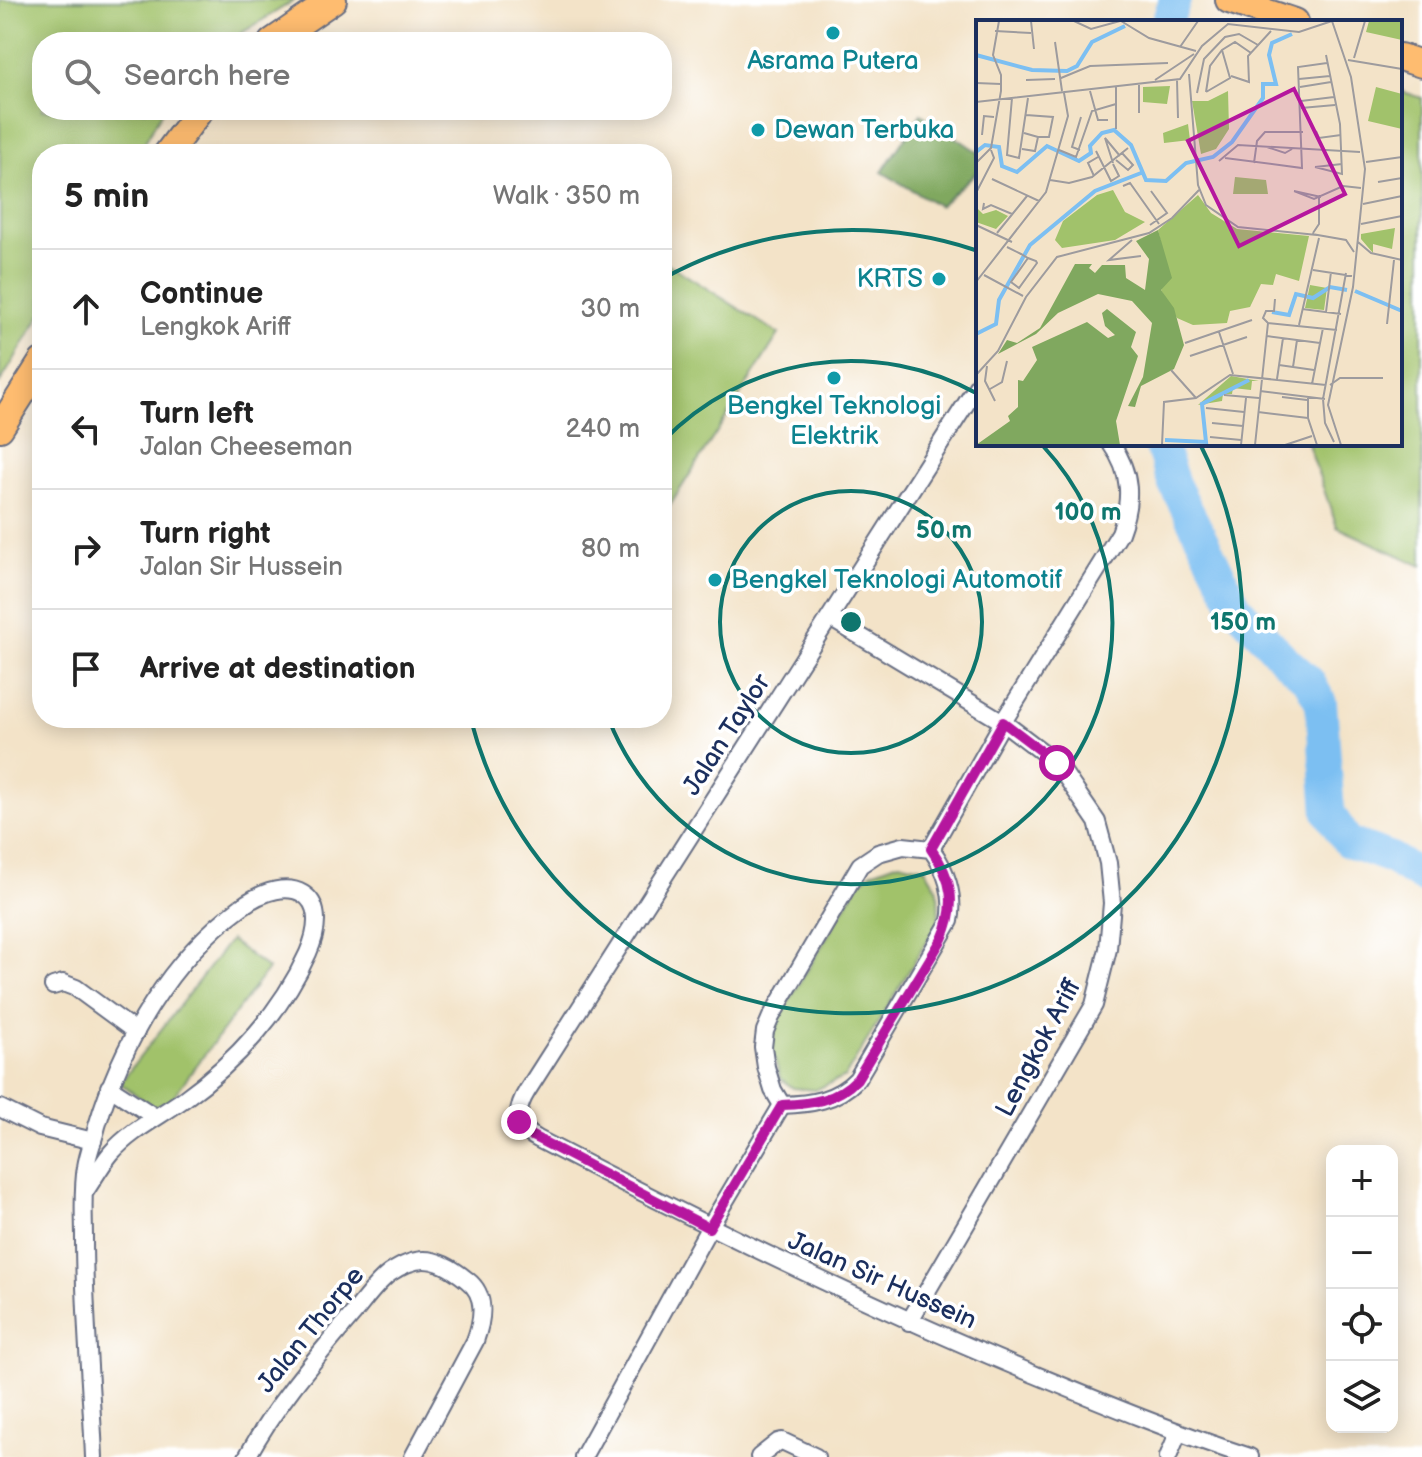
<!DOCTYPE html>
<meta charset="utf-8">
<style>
:root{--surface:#fff;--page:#f6f6f6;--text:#222;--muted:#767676;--line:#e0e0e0}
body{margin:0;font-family:"Balsamiq Sans",sans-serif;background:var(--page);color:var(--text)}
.controls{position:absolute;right:24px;bottom:24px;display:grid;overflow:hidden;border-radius:16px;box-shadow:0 4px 20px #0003}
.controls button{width:72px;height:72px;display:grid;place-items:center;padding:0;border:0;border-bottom:2px solid var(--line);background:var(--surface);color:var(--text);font:40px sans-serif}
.stop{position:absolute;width:24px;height:24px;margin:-18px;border:6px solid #b5179e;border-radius:50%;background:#fff}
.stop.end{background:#b5179e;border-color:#fff;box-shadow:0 2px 8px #0008}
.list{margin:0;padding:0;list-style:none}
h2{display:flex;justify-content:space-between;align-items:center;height:104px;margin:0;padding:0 32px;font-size:34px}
h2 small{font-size:26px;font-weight:400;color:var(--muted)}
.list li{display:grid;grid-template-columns:52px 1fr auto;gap:24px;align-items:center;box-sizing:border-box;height:120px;padding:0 32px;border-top:2px solid var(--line)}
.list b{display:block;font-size:30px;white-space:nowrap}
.list p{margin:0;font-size:26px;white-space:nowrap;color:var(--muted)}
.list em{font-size:26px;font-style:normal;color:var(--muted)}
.icon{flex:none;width:44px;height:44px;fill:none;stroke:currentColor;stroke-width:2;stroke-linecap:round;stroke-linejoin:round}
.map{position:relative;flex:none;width:1422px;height:1457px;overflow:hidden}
.search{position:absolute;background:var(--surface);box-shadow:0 4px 20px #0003;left:32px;top:32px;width:640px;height:88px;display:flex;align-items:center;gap:20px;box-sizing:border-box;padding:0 28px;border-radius:32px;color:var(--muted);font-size:30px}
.panel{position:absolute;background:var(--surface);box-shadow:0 4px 20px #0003;left:32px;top:144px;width:640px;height:584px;border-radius:32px}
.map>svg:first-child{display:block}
.green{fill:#a1c26b;stroke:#5e7864;stroke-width:2}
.forest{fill:#80a85f;stroke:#4e6c5e;stroke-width:2}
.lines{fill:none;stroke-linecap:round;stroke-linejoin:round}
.river{stroke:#7cbff2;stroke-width:32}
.minor-casing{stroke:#676e83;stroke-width:20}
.primary-casing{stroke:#676e83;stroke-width:30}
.minor{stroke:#fff;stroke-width:16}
.primary{stroke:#febc70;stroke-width:26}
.route{stroke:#b5179e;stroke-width:10}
.ring{fill:none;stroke:#0f766e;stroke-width:4}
.culture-dot{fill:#0f9aa8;stroke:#fff;stroke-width:3}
.labels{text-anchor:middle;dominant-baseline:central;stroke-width:7;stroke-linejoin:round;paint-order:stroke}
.culture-label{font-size:26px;fill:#0d838f;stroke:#fff}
.street-label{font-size:26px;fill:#1b2f5e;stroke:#fff}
.inset-river{fill:none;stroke:#7cbff2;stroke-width:4}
.inset-road{fill:none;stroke:#9d9b9e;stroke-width:2}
.view{fill:#b5179e;fill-opacity:0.15;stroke:#b5179e;stroke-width:4}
.inset-edge{fill:none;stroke:#1b2f5e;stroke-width:4}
.centre{fill:#0f766e;stroke:#fff;stroke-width:4}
.ring-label{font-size:24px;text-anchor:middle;font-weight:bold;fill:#0f766e;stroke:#fff;stroke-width:7;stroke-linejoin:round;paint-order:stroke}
</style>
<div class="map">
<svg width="1422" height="1457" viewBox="0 0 1422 1457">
<rect width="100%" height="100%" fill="#fff"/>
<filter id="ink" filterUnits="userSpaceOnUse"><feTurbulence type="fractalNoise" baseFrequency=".0125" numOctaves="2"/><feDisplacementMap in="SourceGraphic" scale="16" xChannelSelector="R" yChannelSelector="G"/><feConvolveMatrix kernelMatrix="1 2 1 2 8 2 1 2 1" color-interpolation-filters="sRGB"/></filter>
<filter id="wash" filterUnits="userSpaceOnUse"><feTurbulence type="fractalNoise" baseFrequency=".006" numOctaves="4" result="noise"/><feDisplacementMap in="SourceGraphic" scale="32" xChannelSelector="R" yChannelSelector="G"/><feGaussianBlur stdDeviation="1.8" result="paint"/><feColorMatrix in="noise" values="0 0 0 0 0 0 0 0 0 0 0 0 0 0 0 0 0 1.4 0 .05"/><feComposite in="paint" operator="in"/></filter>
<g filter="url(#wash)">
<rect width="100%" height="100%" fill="#f3e3c8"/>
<!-- green -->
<g class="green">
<polygon points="0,0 295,0 227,42 42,42 42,110 163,110 138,154 42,154 42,313 0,383"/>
<polygon points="1400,91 1422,98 1422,566 1337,527 1308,444 1400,444"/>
<polygon points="662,260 779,334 662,518"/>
<polygon points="899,862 925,868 938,890 939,921 845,1077 815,1090 793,1088 780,1078 770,1043 775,1025 859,883 872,872"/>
<polygon points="230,940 268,969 170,1101 154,1108 120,1083"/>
</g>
<!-- forest -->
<polygon class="forest" points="921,114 978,152 978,171 939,206 882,172"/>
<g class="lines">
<!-- river -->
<g class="river">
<polyline points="1167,22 1175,0"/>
<polyline points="1160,444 1174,484 1237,608 1285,660 1309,681 1321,703 1329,813 1348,842 1391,858 1422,877"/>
</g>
</g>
</g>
<g filter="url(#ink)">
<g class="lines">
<defs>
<g id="minor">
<path d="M978,385L527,1091C514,1112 516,1127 538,1139C698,1222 858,1301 1024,1370C1099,1401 1173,1432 1250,1457"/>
<polyline points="830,618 1003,722 1057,763 1069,781 1097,822 1108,863 1112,903 1108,949 1094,1005 909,1322"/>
<path d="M903,846L931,849C946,869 955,896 950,921L857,1079C836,1101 810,1104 782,1105L773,1090L766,1067L763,1047L765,1031L771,1017L860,865L878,853Z"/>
<path d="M931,849L1003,722L1120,533C1132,501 1132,473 1111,444"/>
<polyline points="53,986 63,983 76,988 136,1032"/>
<polyline points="109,1087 155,1117"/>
<polyline points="0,1108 40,1128 93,1141"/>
<path d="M84,1193C93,1180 101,1165 111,1153C131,1130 159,1117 184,1099C236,1062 282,1011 308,953C335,892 289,871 241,907C170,959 122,1042 97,1126C94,1139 88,1153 86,1167C82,1190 84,1215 84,1239C84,1312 91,1384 94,1457"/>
<path d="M247,1457C275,1405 315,1359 353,1314C364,1301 376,1283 390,1273C399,1267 412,1260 424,1260C439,1260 456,1271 467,1280C487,1295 483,1319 475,1341L413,1457"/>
<polyline points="583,1457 709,1228 782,1105"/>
<polyline points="759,1457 778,1442 782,1441 816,1457"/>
<polyline points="1168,1457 1178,1433"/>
</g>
<g id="primary">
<polyline points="1229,0 1295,22"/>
<polyline points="272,42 333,0"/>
<polyline points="1400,57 1422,64"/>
<polyline points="167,154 200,110"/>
<polyline points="0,428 42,362"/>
</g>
</defs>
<!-- minor casing -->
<use href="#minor" class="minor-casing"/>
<!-- primary casing -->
<use href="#primary" class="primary-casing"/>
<!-- minor -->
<use href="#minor" class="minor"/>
<!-- primary -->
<use href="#primary" class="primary"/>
</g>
</g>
<g class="lines" filter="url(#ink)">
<!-- route -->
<path class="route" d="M519,1122L528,1134L538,1139L709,1228L782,1105C810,1104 836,1101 857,1079L942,939C957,906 953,879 931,849L1003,722L1057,763"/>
</g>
<!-- distance rings -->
<g class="ring">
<circle cx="851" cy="622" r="131"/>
<path d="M663 441A261 261 0 0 1 978 394M1043 446A261 261 0 1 1 609 720"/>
<path d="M664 278A392 392 0 0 1 975 250M1200 444A392 392 0 1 1 471 720"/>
</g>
<!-- markers -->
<g class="culture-dot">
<circle cx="833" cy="33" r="8"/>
<circle cx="758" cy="130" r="8"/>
<circle cx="939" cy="279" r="8"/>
<circle cx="834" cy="378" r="8"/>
<circle cx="715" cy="580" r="8"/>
</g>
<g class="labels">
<!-- culture labels -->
<g class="culture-label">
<text x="833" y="61">Asrama Putera</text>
<text x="774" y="130" text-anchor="start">Dewan Terbuka</text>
<text x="923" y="279" text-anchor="end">KRTS</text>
<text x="834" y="406">Bengkel Teknologi<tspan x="834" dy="30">Elektrik</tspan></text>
<text x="731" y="580" text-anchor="start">Bengkel Teknologi Automotif</text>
</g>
<!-- street labels -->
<g class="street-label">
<text transform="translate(727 735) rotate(-57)">Jalan Taylor</text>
<text transform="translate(1039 1048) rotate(-62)">Lengkok Ariff</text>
<text transform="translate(882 1281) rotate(24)">Jalan Sir Hussein</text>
<text transform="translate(311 1330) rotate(-51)">Jalan Thorpe</text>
</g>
</g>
<!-- overview -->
<g transform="translate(976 20)">
<rect width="426" height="426" fill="#f3e3c8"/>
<path d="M393,1H426V20L390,12ZM194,66L191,84L167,82V67ZM400,67L426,74V109L392,101ZM252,71L253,109L240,129L225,134L216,81H232ZM212,104L214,120L188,123L187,113ZM259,157L290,160L292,174H257ZM137,170L149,192L169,202L139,220L86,228L79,220L87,201L121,175ZM222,175L235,193L261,209L333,216L323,261L300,254L297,265L285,264L274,287L254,291L251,303L217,305L201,298L185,270L193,256L182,210ZM1,188L7,194L20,190L32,196L20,209L0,202ZM419,208L416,229L397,224V233L385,219V214ZM334,265L351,268L348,290L329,288ZM255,356L283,361H276L275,370L257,368L256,374H247L246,381L222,385Z" fill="#a1c26b"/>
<path d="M182,210L196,258L185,270L198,288L208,325L198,349L165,366L159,387L152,386L167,357L176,303L156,281L122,274L82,293L60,314L22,334L31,320L41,323L64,308L99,244H116L113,248L119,253L126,245H149L150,258L169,270L173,239L160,221ZM131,289L160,312L155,327L162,336L140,401L144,425H0L34,401L32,396L42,387V360L47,361L61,340L56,327L111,302L132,318L139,315L129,306L126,293Z" fill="#80a85f"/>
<path class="inset-river" d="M0,35L56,50L91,51L101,46L116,22L149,6M0,132L9,125L23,127L26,146L41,152L71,126L103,141L115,133L114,126L126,113L138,110L155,125L170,160L190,161L210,143L237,137L256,122L287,78V64H300L293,35L296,23L316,14M379,271L426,291M296,292L313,295L320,274L337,278L354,267L371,270M0,314L20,304L23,280L54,225L119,171L165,153M189,420L230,422L226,384L273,360"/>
<path class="inset-road" d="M55,1L58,29M98,1L115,9L144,1M145,1L173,18L220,31M356,1L375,57L389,149L377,267L352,385L365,425M19,11L55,13M79,22L86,71M204,27L222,1M378,38L389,1M372,40L426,49M213,54L222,165L230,185L262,207L341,215M255,56L273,62L272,36L295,11M85,58L114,46L192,43M323,59L354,56M50,60L79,59M179,60L218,34M201,60L202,98M0,63L25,64M324,67L355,62M114,71L122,100H132M230,72L234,46L246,30L259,22L275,33M230,72L254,58L246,30M221,73L228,39L249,17L263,14L282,25M36,78L31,135L43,138L52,78M325,81L358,77M0,82L204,59L226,26L252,4L323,12L356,1M325,88L359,85M163,93V63M50,95L77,97L73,117H62M140,109V67M340,111L343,118L365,115M6,115L8,96L18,97M291,127L309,133L316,129M46,129L59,131L62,117L48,113M83,130L100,137L116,91L140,84M104,130L96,127L105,97M120,131L135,161L143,156L137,144M249,138L326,148L322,47L351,43M140,140L152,150L157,145L146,133M243,141L262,125L384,132M390,142L426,137M0,143L15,128L25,71V55L17,35L23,1M137,143L129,118L144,136M278,143L281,121L289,112H327M339,147L366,154L364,104L350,35M339,147L366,144M118,156L112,143L122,137M16,159L63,181M74,160L93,163L116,157L152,128M402,162L426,158M147,166L154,163L183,204M318,171L338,179L367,166L385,168M318,171L345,177M0,173L18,138L15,130M8,183L7,189L15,185L36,194M387,184L426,176M385,204L426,196M0,205L36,222M174,205L191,193L175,171M21,213L51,176M337,213L343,204V178M336,214L370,220L378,232M156,220L133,240L165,236M382,222L395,233L426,240M31,227L45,234L52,238L60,241L61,243L43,268L35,262L52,238M337,250L376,256M8,255L47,276M0,262L70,172L92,96L88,73M326,289L365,294M350,292L355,252M292,303L361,310M292,303L287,298L290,291H298L299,279M411,304L418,240M323,305L343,218M243,312L257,354M291,316L344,323M209,323L276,300M214,336L271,317M303,345L338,350M11,346L9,361L19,381M317,347L321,320M195,350L220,378M0,355L22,331L50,277L81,237L173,213L196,198L223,170M301,359L307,318M336,364L347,308M354,365L364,358H407M14,369L26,362L31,341M284,371L349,379M248,375L283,378M306,377L331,380M332,377V398L341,425M230,388L268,392M282,392L332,398M236,403L267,406M234,417L265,420M358,422L349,403L347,379L370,253M186,425L188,382L220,378L254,355L350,365M265,425L270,378M279,425L292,303M309,425L336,416"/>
<path class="view" d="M318,69L369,174L263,226L212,121Z"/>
<rect width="426" height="426" class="inset-edge"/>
</g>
<circle cx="851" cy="622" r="12" class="centre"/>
<g class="ring-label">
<text x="1088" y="520">100 m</text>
<text x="944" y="538">50 m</text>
<text x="1243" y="630">150 m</text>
</g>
</svg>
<div class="controls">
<button>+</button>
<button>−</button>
<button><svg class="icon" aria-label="locate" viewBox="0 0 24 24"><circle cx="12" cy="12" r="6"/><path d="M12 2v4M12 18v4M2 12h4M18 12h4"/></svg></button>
<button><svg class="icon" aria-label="layers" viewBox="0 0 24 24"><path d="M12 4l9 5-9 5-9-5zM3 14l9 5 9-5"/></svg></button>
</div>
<div class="stop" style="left:1057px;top:763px"></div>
<div class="stop end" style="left:519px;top:1122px"></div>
<div class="search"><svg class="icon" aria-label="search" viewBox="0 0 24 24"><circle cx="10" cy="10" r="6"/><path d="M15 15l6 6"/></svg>Search here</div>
<section class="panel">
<h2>5 min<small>Walk · 350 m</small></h2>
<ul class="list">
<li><svg class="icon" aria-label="ahead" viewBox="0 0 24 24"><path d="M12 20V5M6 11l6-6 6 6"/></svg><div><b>Continue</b><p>Lengkok Ariff</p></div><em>30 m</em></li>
<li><svg class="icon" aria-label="left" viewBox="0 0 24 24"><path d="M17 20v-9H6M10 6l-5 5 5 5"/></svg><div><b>Turn left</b><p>Jalan Cheeseman</p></div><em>240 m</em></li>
<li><svg class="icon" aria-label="right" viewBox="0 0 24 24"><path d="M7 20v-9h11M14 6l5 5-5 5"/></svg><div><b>Turn right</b><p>Jalan Sir Hussein</p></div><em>80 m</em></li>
<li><svg class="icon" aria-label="arrive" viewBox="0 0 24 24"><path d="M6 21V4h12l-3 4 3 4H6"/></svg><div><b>Arrive at destination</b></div></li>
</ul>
</section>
</div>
